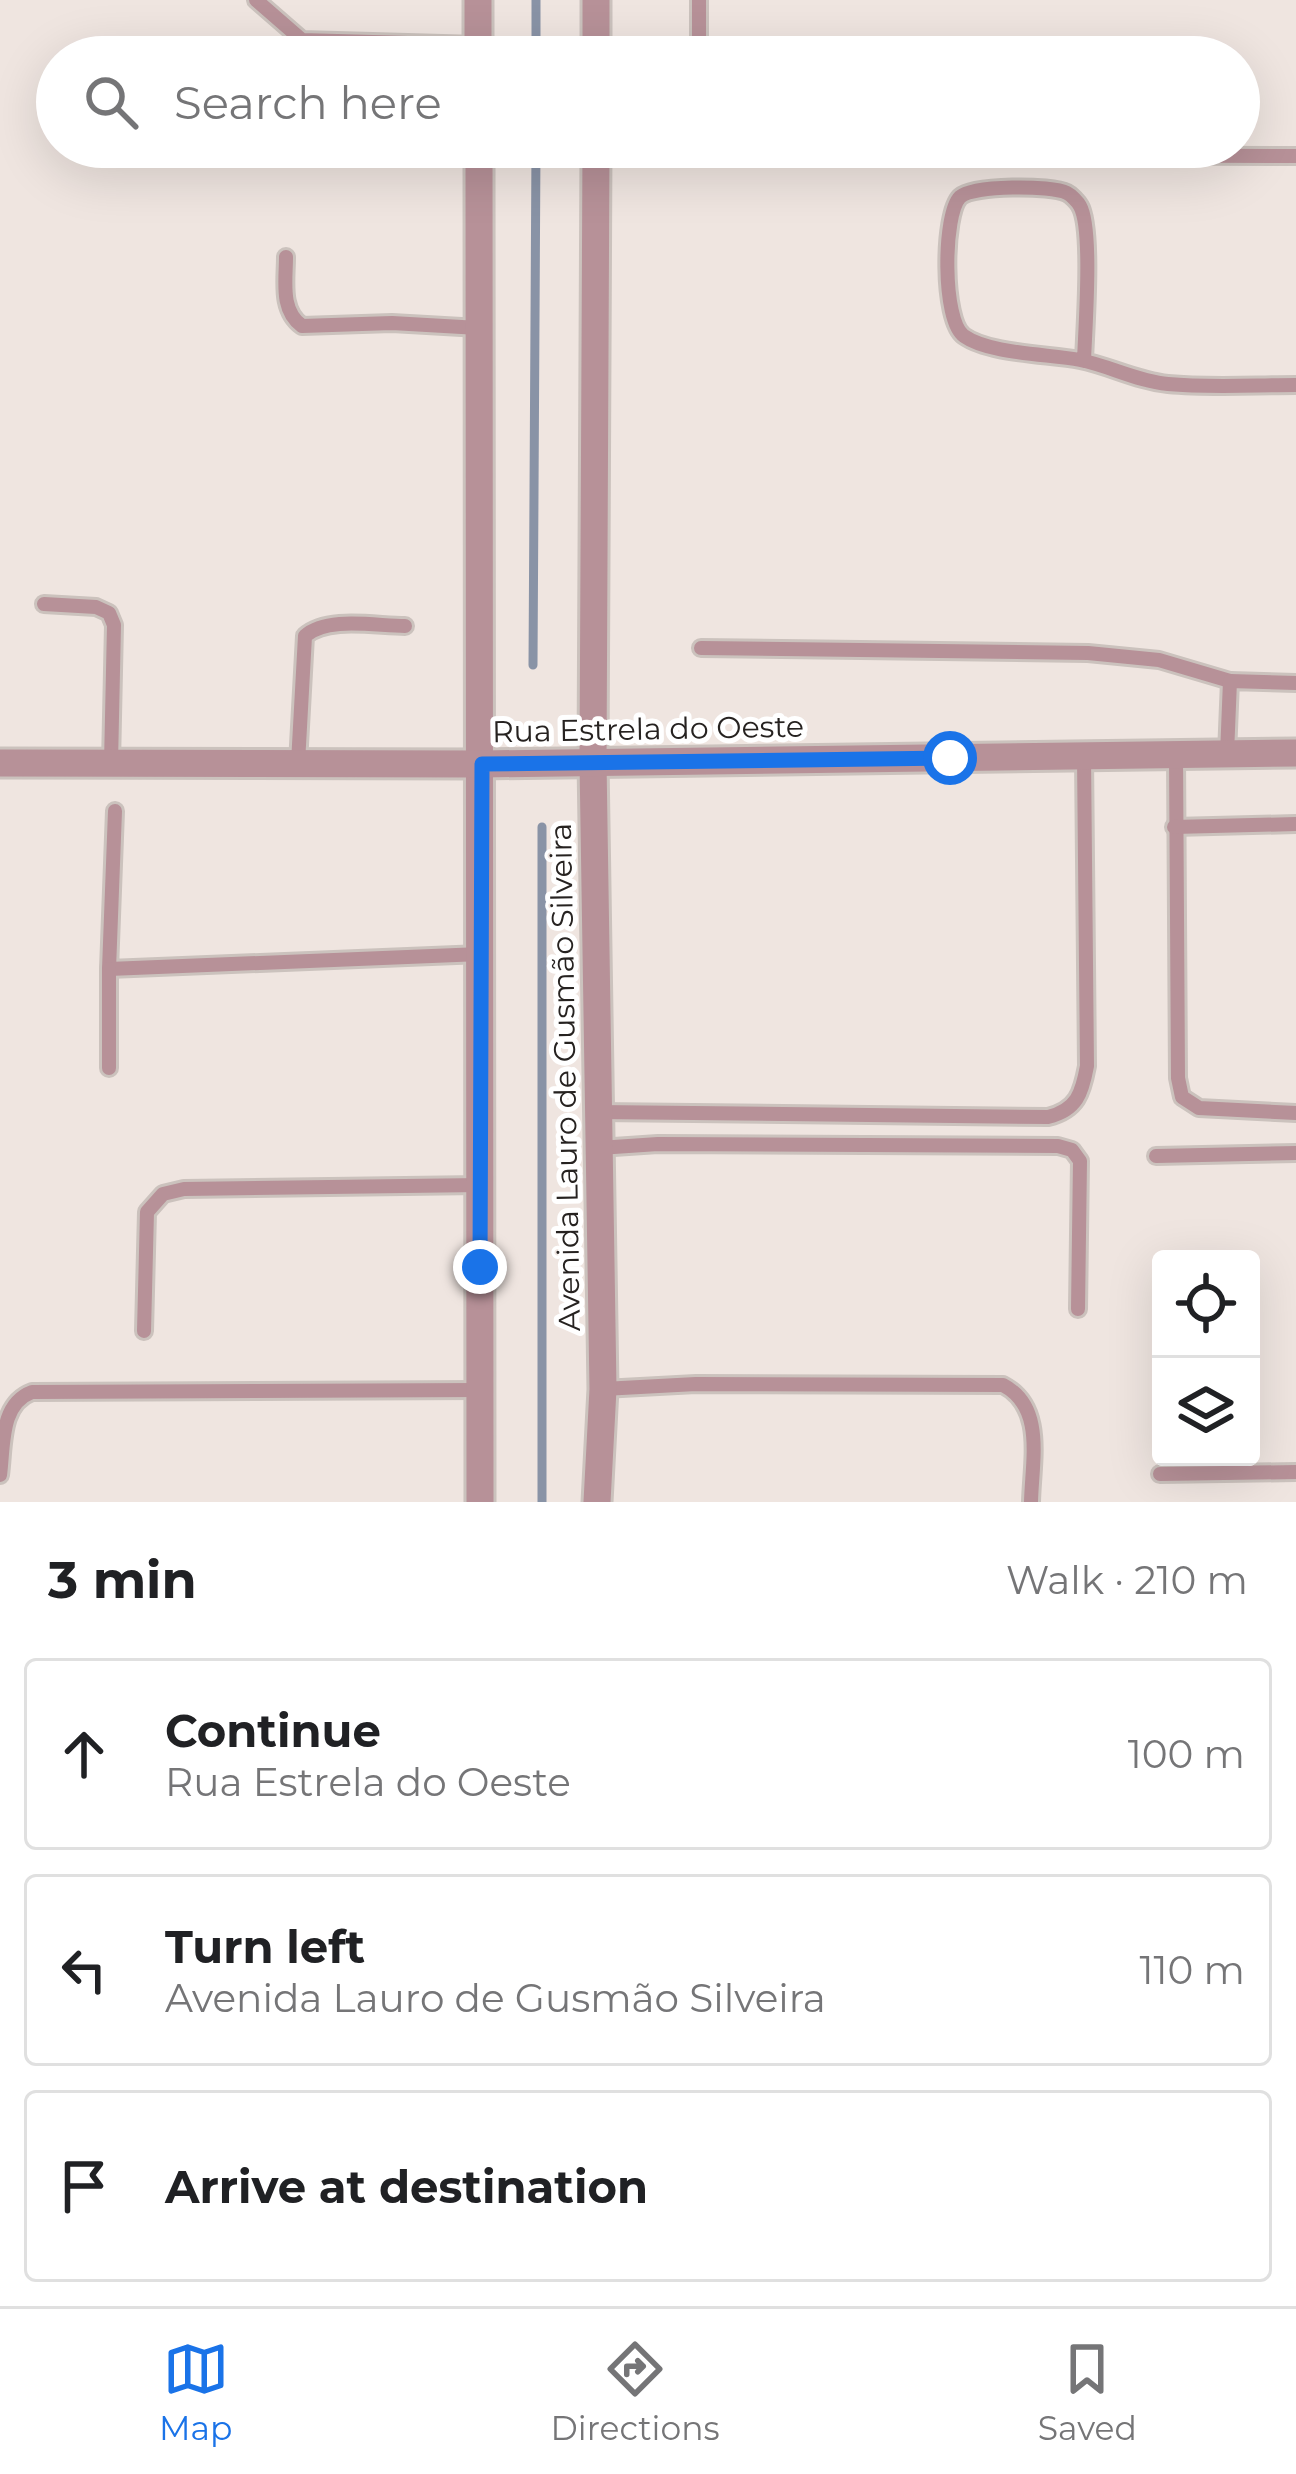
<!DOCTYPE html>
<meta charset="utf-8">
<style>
:root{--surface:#fff;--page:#f6f6f6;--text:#202124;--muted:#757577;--line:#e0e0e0;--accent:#1a73e8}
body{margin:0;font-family:Montserrat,sans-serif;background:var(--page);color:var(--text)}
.controls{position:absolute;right:36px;bottom:36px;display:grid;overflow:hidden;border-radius:12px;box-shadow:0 12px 48px #0002}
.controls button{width:108px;height:108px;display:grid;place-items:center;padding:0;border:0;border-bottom:3px solid var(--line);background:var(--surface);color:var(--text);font:60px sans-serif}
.stop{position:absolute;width:36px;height:36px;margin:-27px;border:9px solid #1a73e8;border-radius:50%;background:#fff}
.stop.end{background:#1a73e8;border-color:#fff;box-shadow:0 3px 12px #0008}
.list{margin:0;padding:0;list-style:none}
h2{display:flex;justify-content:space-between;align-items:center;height:156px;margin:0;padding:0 48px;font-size:51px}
h2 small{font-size:39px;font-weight:400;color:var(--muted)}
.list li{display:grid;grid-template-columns:78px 1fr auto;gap:36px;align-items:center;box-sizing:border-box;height:192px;margin:0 24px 24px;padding:0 24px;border:3px solid var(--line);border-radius:12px}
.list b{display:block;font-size:45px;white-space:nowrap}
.list p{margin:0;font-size:39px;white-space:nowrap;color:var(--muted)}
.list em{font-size:39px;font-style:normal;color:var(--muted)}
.icon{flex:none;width:66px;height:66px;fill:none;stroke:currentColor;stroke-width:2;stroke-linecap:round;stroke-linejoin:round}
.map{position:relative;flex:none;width:1296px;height:1502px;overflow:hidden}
.search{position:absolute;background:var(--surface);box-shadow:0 12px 48px #0002;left:36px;right:36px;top:36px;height:132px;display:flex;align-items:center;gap:30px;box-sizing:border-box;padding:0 42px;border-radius:66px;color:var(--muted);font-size:45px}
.sheet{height:804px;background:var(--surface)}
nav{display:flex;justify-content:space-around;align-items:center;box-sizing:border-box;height:168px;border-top:3px solid var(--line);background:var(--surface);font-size:33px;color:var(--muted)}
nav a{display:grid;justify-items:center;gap:6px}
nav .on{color:var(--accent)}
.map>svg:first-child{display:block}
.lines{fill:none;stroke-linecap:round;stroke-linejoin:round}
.stream{stroke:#8993a6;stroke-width:9}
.service-casing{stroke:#cbc2bd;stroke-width:20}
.minor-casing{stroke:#cbc2bd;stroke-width:33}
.service{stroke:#b79198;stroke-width:14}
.minor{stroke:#b79198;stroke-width:27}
.route{stroke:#1a73e8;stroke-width:15}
.labels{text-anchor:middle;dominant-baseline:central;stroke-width:10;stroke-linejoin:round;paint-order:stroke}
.street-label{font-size:30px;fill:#262220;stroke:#fff}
</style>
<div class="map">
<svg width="1296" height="1502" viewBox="0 0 1296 1502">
<rect width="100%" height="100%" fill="#efe5e0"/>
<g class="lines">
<!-- stream -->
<g class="stream">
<polyline points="536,57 536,0"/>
<polyline points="533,665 536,147"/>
<polyline points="542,827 542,1502"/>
</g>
<defs>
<g id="service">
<polyline points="256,0 302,40 478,45"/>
<polyline points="699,57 699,0"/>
<polyline points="715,147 724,154 1296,156"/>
<path d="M286,257C286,281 280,310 302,326L392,323L479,328"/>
<path d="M1084,361C1085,329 1093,229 1080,206C1078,202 1071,195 1067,193C1051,185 973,185 960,197C943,214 942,321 964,336C989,354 1049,354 1080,360C1110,366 1137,381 1168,384C1210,388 1254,385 1296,385"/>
<polyline points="44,604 96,607 109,613 114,625 111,763"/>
<polyline points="701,648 1088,653 1159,660 1230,681"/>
<polyline points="1227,754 1230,681 1296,683"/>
<polyline points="1176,755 1178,1078 1182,1097 1199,1108 1296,1113"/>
<path d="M298,763L305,636C327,616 376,626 405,626"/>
<polyline points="115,811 109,969 481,954"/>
<polyline points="1174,827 1296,824"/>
<polyline points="109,969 109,1068"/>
<path d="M598,1112L1048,1117C1077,1110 1082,1093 1087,1066L1084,756"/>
<polyline points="599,1148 658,1144 1058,1146 1072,1150 1080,1161 1078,1309"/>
<polyline points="1156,1156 1296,1153"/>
<polyline points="144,1331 147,1212 163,1194 184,1189 480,1185"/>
<path d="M603,1389L696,1384L1003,1385C1045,1407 1032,1460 1031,1502"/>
<polyline points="1160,1474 1296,1472"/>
<path d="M0,1475C4,1445 0,1404 32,1392L480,1390"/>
</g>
<g id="minor">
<polyline points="478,0 478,57"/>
<polyline points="596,57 596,0"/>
<polyline points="479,147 480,1502"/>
<polyline points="596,147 593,762 603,1389 597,1502"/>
<polyline points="0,763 482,764 1296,753"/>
</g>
</defs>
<!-- service casing -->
<use href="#service" class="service-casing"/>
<!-- minor casing -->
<use href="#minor" class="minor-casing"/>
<!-- service -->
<use href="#service" class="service"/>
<!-- minor -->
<use href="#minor" class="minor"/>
</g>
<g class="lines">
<!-- route -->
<polyline class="route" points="480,1267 482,764 950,758"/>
</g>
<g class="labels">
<!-- street labels -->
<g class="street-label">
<text transform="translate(648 729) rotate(-1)">Rua Estrela do Oeste</text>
<text transform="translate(565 1077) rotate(-91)">Avenida Lauro de Gusmão Silveira</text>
</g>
</g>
</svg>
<div class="controls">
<button><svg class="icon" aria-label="locate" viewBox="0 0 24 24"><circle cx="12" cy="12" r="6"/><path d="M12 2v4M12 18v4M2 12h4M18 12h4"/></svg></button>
<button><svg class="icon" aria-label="layers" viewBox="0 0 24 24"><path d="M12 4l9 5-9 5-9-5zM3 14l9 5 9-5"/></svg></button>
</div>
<div class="stop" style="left:950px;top:758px"></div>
<div class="stop end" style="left:480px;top:1267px"></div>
<div class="search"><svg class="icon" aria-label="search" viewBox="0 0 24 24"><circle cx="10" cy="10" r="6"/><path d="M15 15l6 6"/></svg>Search here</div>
</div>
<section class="sheet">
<h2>3 min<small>Walk · 210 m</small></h2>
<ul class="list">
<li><svg class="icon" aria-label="ahead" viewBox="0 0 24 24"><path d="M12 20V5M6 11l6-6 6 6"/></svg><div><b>Continue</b><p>Rua Estrela do Oeste</p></div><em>100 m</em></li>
<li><svg class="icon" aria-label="left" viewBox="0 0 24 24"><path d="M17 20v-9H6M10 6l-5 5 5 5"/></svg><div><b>Turn left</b><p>Avenida Lauro de Gusmão Silveira</p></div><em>110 m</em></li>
<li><svg class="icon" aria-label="arrive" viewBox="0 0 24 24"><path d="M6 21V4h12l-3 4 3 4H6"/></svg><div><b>Arrive at destination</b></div></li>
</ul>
</section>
<nav>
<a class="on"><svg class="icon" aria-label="map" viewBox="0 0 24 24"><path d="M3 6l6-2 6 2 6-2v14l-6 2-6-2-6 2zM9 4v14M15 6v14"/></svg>Map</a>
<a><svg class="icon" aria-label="directions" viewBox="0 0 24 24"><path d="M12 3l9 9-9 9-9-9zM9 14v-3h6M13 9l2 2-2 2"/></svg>Directions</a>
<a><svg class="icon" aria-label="saved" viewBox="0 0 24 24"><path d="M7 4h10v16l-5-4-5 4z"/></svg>Saved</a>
</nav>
